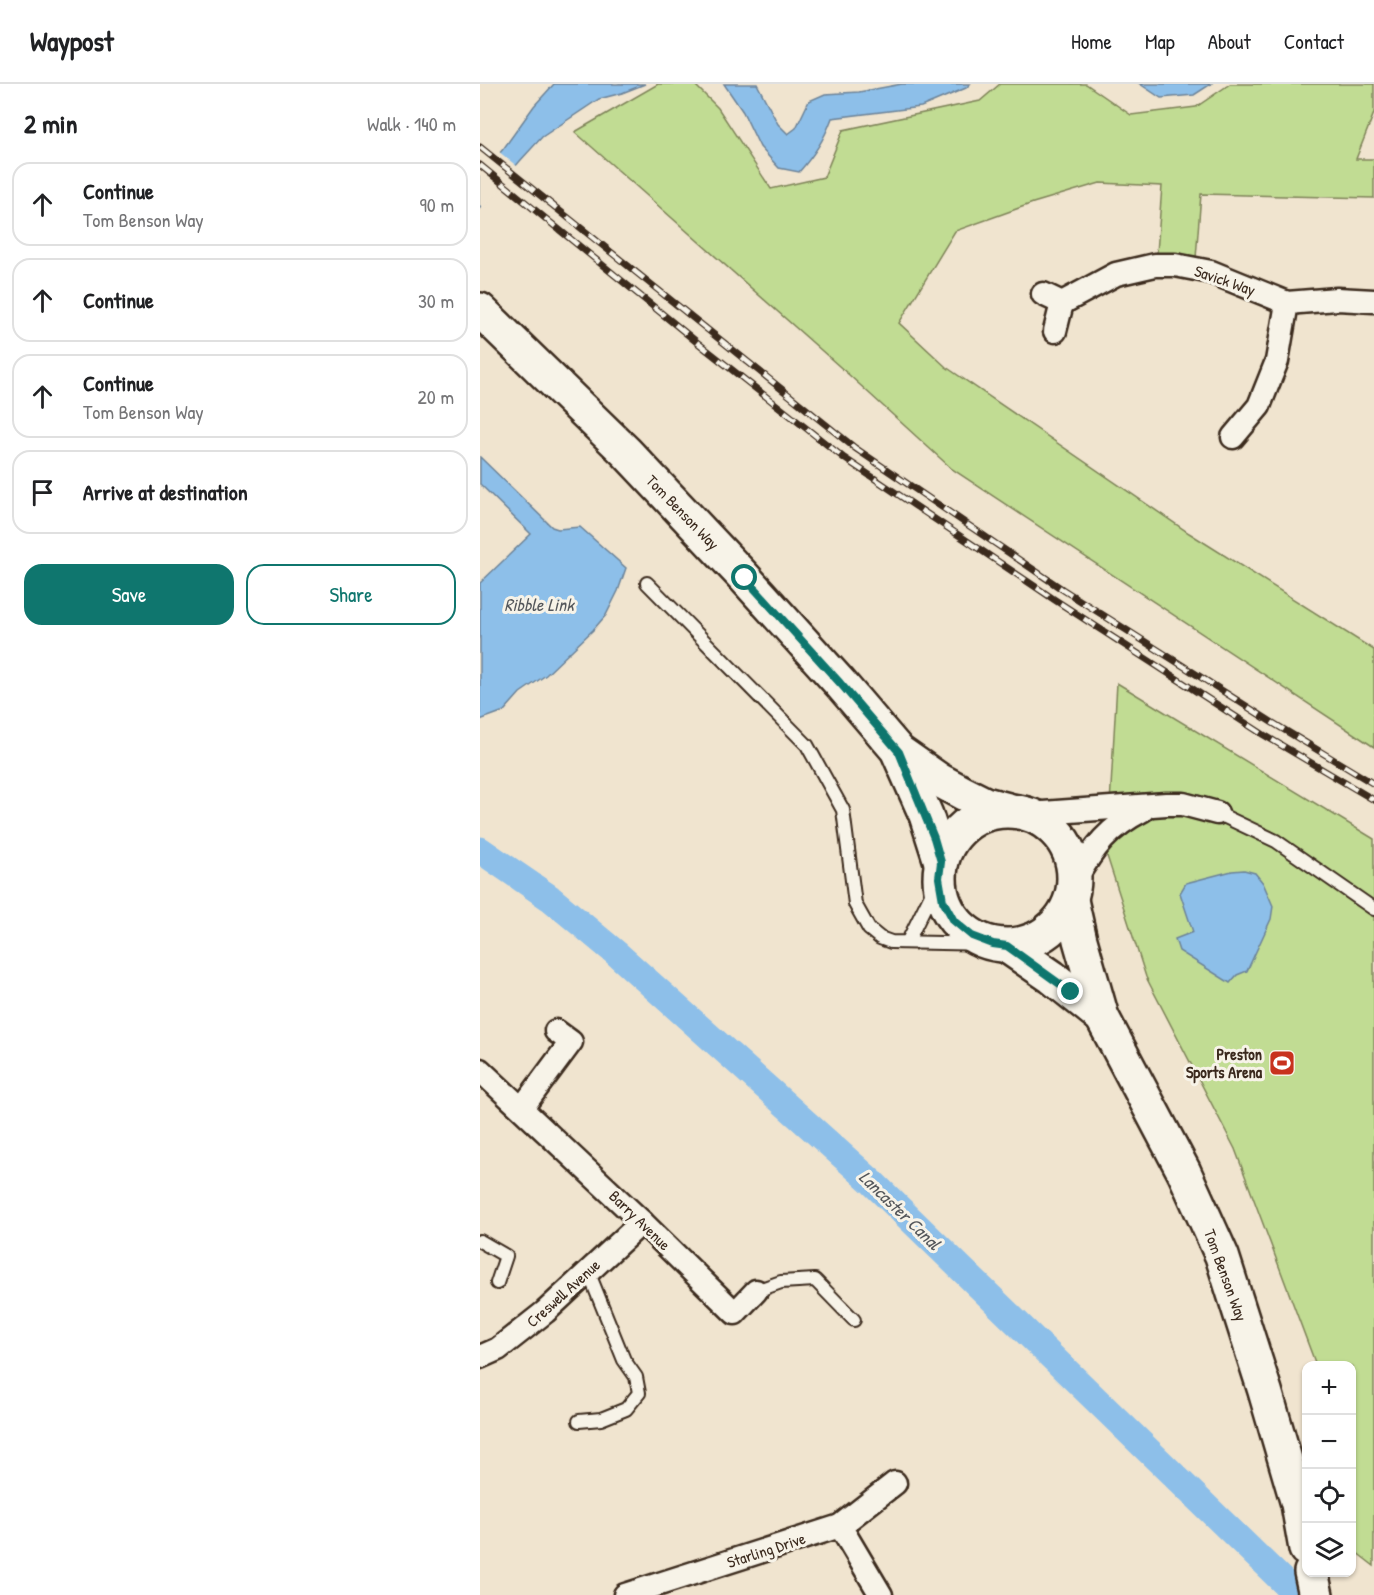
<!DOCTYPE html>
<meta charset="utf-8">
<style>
:root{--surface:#fff;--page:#f6f6f6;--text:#202124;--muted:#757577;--line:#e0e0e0;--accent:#0f766e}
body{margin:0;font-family:"Patrick Hand",sans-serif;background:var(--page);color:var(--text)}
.controls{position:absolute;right:18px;bottom:18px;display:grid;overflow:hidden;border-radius:12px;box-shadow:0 2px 4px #0004}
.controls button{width:54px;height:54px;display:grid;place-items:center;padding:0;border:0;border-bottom:2px solid var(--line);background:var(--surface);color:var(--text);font:30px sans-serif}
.stop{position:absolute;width:18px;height:18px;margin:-14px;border:4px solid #0f766e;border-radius:50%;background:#fff}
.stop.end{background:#0f766e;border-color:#fff;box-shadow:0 2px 6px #0008}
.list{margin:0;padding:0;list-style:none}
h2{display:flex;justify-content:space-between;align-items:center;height:78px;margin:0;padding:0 24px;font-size:26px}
h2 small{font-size:20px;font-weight:400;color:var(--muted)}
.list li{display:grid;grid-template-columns:39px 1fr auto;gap:18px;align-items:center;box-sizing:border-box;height:84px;margin:0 12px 12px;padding:0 12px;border:2px solid var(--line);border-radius:18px}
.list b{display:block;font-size:22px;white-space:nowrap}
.list p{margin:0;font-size:20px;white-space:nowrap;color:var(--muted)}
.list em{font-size:20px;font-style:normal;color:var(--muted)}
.actions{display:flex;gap:12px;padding:18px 24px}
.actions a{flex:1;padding:14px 0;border:2px solid var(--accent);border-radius:18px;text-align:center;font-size:21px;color:var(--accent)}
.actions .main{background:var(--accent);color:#fff}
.icon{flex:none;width:33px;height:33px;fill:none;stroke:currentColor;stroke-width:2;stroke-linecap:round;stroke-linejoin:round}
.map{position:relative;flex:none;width:894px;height:1511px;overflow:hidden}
header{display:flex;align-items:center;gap:36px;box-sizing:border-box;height:84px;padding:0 30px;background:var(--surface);border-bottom:2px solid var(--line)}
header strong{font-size:28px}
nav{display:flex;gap:33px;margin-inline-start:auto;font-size:21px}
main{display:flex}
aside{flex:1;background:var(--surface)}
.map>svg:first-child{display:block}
.green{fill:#c1dc93;stroke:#7e8358;stroke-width:1.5}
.water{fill:#8dbfe9;stroke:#6c8398;stroke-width:1.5}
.pier{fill:#f0e4cf}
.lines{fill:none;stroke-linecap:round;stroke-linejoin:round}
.canal{stroke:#8dbfe9;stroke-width:27}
.service-casing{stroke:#3b2a1e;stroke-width:16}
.minor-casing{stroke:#3b2a1e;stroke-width:27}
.secondary-casing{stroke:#3b2a1e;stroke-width:38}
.service{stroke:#f7f3e8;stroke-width:12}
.minor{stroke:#f7f3e8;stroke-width:22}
.secondary{stroke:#f7f3e8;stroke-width:33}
.rail-casing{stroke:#3b2a1e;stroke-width:7}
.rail{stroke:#f7f3e8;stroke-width:4.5;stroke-dasharray:14;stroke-linecap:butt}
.route{stroke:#0f766e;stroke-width:8}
.labels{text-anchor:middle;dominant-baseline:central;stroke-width:6;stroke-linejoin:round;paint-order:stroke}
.street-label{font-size:16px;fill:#3b2a1e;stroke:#f7f3e8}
.poi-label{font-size:16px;font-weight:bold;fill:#3b2a1e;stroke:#f7f3e8;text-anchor:end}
.water-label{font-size:18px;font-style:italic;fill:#54575b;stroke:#f7f3e8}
</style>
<header>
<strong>Waypost</strong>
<nav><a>Home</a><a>Map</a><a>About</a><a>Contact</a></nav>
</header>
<main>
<aside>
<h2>2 min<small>Walk · 140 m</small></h2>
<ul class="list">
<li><svg class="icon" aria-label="ahead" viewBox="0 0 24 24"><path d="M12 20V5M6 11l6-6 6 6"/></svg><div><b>Continue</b><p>Tom Benson Way</p></div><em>90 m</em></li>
<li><svg class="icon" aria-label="ahead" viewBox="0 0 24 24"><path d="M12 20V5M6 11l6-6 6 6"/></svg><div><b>Continue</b></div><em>30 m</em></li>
<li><svg class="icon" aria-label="ahead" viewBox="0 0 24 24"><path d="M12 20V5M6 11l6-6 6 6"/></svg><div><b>Continue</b><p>Tom Benson Way</p></div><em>20 m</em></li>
<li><svg class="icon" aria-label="arrive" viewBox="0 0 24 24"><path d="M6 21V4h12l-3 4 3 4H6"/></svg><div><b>Arrive at destination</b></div></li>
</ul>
<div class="actions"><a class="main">Save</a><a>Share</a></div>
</aside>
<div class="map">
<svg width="894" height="1511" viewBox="0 0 894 1511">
<rect width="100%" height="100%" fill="#f0e4cf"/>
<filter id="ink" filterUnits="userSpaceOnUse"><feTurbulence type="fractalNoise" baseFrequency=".0167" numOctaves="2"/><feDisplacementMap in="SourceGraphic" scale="12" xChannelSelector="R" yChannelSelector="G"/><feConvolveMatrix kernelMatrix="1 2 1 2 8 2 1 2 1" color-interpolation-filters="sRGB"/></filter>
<g filter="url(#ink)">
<!-- green -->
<g class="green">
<polygon points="178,0 214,0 238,24 291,105 344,93 363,46 500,17 520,0 606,0 651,31 716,23 750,0 894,0 894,29 876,75 894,75 894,114 721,110 716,174 677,169 682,102 620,99 553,119 475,147 419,239 466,283 709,449 894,566 894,663 472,385 368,290 95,48"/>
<polygon points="637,599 894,755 894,1482 872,1465 872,1282 836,1281 755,1065 666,893 627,772"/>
</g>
<!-- water -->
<g class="water">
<polygon points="74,0 165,0 142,9 119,15 62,53 40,77 0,124 0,92 24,64 54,22"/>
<path d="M244,0H277L298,40L308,50L316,44L329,17L345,10L379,8L422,0H490L486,4L441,23L352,34C344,56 334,71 319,88L299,84L280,63L263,28Z"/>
<path d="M660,0C684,0 707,0 731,0L714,11L681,14Z"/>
<polygon points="0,373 72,443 78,445 100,443 146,484 138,507 126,531 113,546 66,591 40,609 24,627 0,636 0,499 51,450 0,400"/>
<polygon points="764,786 775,789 783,799 793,822 791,835 767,887 757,891 750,899 699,867 695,855 713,848 700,809 706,799 752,787"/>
</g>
<!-- pier -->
<polygon class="pier" points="18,67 38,83 4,124 0,121 0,87"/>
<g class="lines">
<!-- canal -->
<polyline class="canal" points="0,766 70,814 136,869 393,1099 817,1511"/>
<defs>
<g id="service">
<polyline points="167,499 327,661 363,726 375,820 389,845 400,854 411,858 513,860"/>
<polyline points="737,729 796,757 894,825"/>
<polyline points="428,857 459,794"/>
<polyline points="0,1157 26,1172 17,1199"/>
<polyline points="276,1207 301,1198 335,1196 374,1236"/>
<polyline points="99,1337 121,1335 146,1325 159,1309 156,1293 144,1276 108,1187"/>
</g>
<g id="minor">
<polyline points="563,210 582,219 636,190 675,181 695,181 731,188 807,219 857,215 894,217"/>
<polyline points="575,247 582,219"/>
<polyline points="753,353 779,322 797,277 807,219"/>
<polyline points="549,730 686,720 703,720 737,729"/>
<path d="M595,796C614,763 628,744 663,726"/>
<polyline points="0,986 162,1138 255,1229 276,1207"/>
<polyline points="42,1024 91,958 76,947"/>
<polyline points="0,1273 18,1265 65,1228 162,1138"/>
<polyline points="360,1442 401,1511"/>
<polyline points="145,1511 360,1442 415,1399"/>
</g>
<g id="secondary">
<polyline points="0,226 146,368 265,494 360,599 419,668 459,696 483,709 505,720 528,726"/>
<polyline points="419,670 446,731 461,778"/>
<circle cx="527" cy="794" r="67"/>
<polyline points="591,816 600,856 622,933 704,1088 742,1172 785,1307 818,1420 826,1465"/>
<polyline points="527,862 572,893 622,933"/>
<polyline points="831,1488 836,1511"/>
</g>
</defs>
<!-- service casing -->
<use href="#service" class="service-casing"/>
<!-- minor casing -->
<use href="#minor" class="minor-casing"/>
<!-- secondary casing -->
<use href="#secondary" class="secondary-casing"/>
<!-- service -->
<use href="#service" class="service"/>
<!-- minor -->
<use href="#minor" class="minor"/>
<!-- secondary -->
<use href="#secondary" class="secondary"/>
<defs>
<g id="rail">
<polyline points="0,63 375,364 582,505 793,639 894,700"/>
<polyline points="0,81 218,259 364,374 575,516 784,651 894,716"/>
</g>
</defs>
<!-- rail casing -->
<use href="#rail" class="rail-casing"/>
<!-- rail -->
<use href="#rail" class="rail"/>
</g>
</g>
<g class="lines" filter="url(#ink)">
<!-- route -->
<polyline class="route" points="265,494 360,599 419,668 454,754 461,778 459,794 463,817 474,837 492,852 513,860 527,862 591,908"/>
</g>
<!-- icons -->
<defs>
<symbol id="stadium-square" viewBox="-11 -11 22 22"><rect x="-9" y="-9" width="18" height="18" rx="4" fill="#c8321e" stroke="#f7f3e8"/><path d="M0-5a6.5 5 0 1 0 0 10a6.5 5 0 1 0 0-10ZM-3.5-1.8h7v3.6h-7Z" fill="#fff"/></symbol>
</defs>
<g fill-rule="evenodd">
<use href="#stadium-square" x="787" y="964" width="30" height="30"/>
</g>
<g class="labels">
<!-- street labels -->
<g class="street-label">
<text transform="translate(745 196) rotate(19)">Savick Way</text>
<text transform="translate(203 428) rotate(46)">Tom Benson Way</text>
<text transform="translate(160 1136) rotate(44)">Barry Avenue</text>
<text transform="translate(746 1191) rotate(70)">Tom Benson Way</text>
<text transform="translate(83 1209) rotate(-42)">Creswell Avenue</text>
<text transform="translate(286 1466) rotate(-18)">Starling Drive</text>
</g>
<!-- poi labels -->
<g class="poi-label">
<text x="782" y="970">Preston<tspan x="782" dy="18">Sports Arena</tspan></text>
</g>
<!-- water labels -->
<g class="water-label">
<text x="59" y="520">Ribble Link</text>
<text transform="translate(420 1126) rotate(44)">Lancaster Canal</text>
</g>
</g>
</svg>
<div class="controls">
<button>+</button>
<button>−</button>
<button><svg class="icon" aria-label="locate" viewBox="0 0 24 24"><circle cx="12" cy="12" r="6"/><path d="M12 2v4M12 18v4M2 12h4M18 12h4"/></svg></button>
<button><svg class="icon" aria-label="layers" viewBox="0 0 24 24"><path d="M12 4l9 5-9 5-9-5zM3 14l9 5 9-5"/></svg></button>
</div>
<div class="stop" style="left:265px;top:494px"></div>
<div class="stop end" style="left:591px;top:908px"></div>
</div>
</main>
